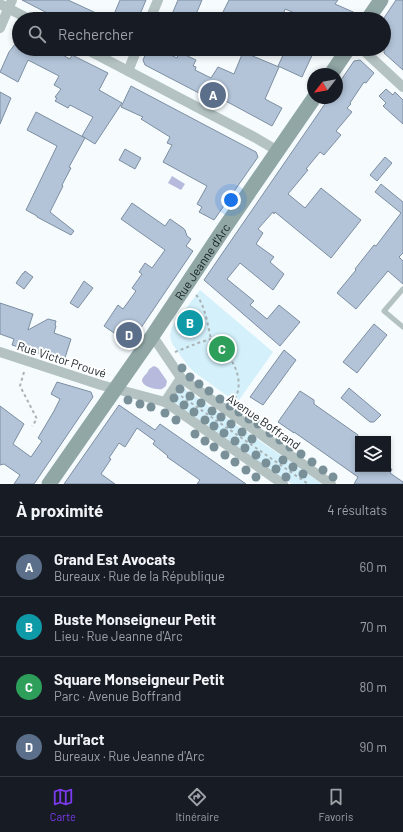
<!DOCTYPE html>
<html lang="fr">
<meta charset="utf-8">
<style>
:root{--surface:#171b24;--page:#242831;--text:#f1f3f6;--muted:#9ea1a6;--line:#363941;--accent:#7c3aed}
body{margin:0;font-family:Barlow,sans-serif;background:var(--page);color:var(--text)}
.controls{position:absolute;right:12px;bottom:12px;display:grid;overflow:hidden;border-radius:0px;box-shadow:0 2px 6px #0003}
.controls button{width:36px;height:36px;display:grid;place-items:center;padding:0;border:0;border-bottom:1px solid var(--line);background:var(--surface);color:var(--text);font:20px sans-serif}
.compass{position:absolute;left:307px;top:68px;width:36px;height:36px;border-radius:50%;background:var(--surface);box-shadow:0 2px 6px #0003;rotate:239deg}
.you{position:absolute;left:231px;top:200px;width:14px;height:14px;margin:-10px;border:3px solid #fff;border-radius:50%;background:#1a73e8;box-shadow:0 0 0 6px #1a73e833}
.badge{display:grid;place-items:center;width:26px;height:26px;border-radius:50%;background:var(--accent);color:#fff;font-size:13px;font-weight:700}
.pin{position:absolute;translate:-50% -50%;border:2px solid #fff;box-shadow:0 1px 4px #0006}
.list{margin:0;padding:0;list-style:none}
h2{display:flex;justify-content:space-between;align-items:center;height:52px;margin:0;padding:0 16px;font-size:17px}
h2 small{font-size:13px;font-weight:400;color:var(--muted)}
.list li{display:grid;grid-template-columns:26px 1fr auto;gap:12px;align-items:center;box-sizing:border-box;height:60px;padding:0 16px;border-top:1px solid var(--line)}
.list b{display:block;font-size:15px;white-space:nowrap}
.list p{margin:0;font-size:13px;white-space:nowrap;color:var(--muted)}
.list em{font-size:13px;font-style:normal;color:var(--muted)}
.icon{flex:none;width:22px;height:22px;fill:none;stroke:currentColor;stroke-width:2;stroke-linecap:round;stroke-linejoin:round}
.map{position:relative;flex:none;width:403px;height:484px;overflow:hidden}
.search{position:absolute;background:var(--surface);box-shadow:0 2px 6px #0003;left:12px;right:12px;top:12px;height:44px;display:flex;align-items:center;gap:10px;box-sizing:border-box;padding:0 14px;border-radius:22px;color:var(--muted);font-size:15px}
.sheet{height:292px;background:var(--surface)}
nav{display:flex;justify-content:space-around;align-items:center;box-sizing:border-box;height:56px;border-top:1px solid var(--line);background:var(--surface);font-size:11px;color:var(--muted)}
nav a{display:grid;justify-items:center;gap:2px}
nav .on{color:var(--accent)}
.map>svg:first-child{display:block}
.green{fill:#d3f0fb}
.water{fill:#b7badd}
.building{fill:#b3c4d9;stroke:#7d8ea2}
.lines{fill:none;stroke-linecap:round;stroke-linejoin:round}
.path{stroke:#abb3b5;stroke-width:2;stroke-dasharray:3 3;stroke-linecap:butt}
.service{stroke:#b4c2c2;stroke-width:5}
.minor{stroke:#b4c2c2;stroke-width:10}
.secondary{stroke:#91a7a6;stroke-width:15}
.tree{fill:#799098}
.labels{text-anchor:middle;dominant-baseline:central;stroke-width:4;stroke-linejoin:round;paint-order:stroke}
.street-label{font-size:12px;fill:#162125;stroke:#fff}
</style>
<div class="map">
<svg width="403" height="484" viewBox="0 0 403 484">
<rect width="100%" height="100%" fill="#f6fcfe"/>
<!-- green -->
<g class="green">
<polygon points="200,290 273,352 237,403 194,372 188,366 173,345 171,341 170,335 172,327"/>
<polygon points="179,385 322,484 292,484 170,399"/>
</g>
<!-- water -->
<g class="water">
<polygon points="172,176 185,184 181,190 168,183"/>
<path d="M154,366L158,368L167,381L166,386L162,389C157,390 143,387 142,381C142,378 145,375 147,373C149,369 150,368 154,366Z"/>
</g>
<!-- building -->
<g class="building">
<polygon points="22,0 68,0 109,19 59,19"/>
<polygon points="120,0 146,0 138,19 112,19"/>
<polygon points="178,0 202,0 194,19 170,19"/>
<polygon points="229,0 338,0 335,4 360,15 359,19 309,19 285,9 282,19 233,19 222,14"/>
<polygon points="396,0 403,0 403,70 384,53 384,18"/>
<polygon points="19,39 19,49 51,49 70,59 72,55 108,73 99,90 122,103 95,144 82,136 93,117 70,105 68,108 55,101 57,98 55,97 61,89 54,85 59,76 28,60 18,82 0,72 9,52"/>
<polygon points="148,49 158,49 177,58 179,52 196,60 193,66 196,67 195,70 211,78 218,67 234,74 243,52 279,67 265,99 282,108 272,126 222,99 220,104 145,65 143,60"/>
<polygon points="286,49 315,49 302,77 278,66"/>
<polygon points="360,60 374,73 366,83 364,82 350,103 351,104 347,108 352,112 336,131 341,135 324,155 320,152 306,169 308,170 288,194 305,208 321,188 361,220 331,258 275,212 274,214 273,212 258,229 263,233 256,244 274,257 270,262 284,274 273,290 240,263 227,279 254,301 250,305 267,319 279,305 300,322 280,346 204,280 329,98 337,98 337,86 354,61"/>
<polygon points="131,86 256,152 258,157 214,220 199,212 202,207 197,204 207,186 163,162 172,145 167,143 170,137 141,119 143,117 121,107"/>
<polygon points="386,89 393,95 395,92 403,100 403,124 383,106 386,103 379,96"/>
<polygon points="0,92 11,98 0,124"/>
<polygon points="36,112 85,138 69,167 71,168 62,185 63,186 50,212 74,231 71,235 37,217 37,216 26,210 57,146 27,130"/>
<polygon points="125,149 141,158 135,169 119,160"/>
<polygon points="385,157 392,163 377,181 370,175"/>
<polygon points="381,184 403,202 403,253 399,257 403,261 403,284 388,271 356,309 337,293 356,270 355,269 374,245 376,246 401,213 375,192"/>
<polygon points="132,203 165,226 170,219 183,228 185,230 187,236 191,239 186,246 193,251 130,344 104,326 118,305 123,309 136,291 132,288 142,274 139,272 145,263 152,268 165,250 121,219"/>
<polygon points="25,271 33,277 24,289 16,283 23,273 24,273"/>
<polygon points="84,281 93,288 78,308 70,303"/>
<polygon points="0,303 33,314 28,330 48,319 56,321 55,325 56,326 54,333 71,339 64,361 12,345 14,339 0,334"/>
<polygon points="374,324 387,335 357,373 343,362"/>
<polygon points="284,350 296,360 263,405 250,397"/>
<polygon points="57,382 91,392 93,397 34,484 14,484 20,475 4,464 0,465 0,406 24,424 13,444 31,457 42,441 38,438 54,411 60,399 51,394"/>
<polygon points="349,388 381,415 374,422 370,422 341,398"/>
<polygon points="300,391 314,400 314,404 358,435 358,469 392,469 390,473 403,482 403,484 354,484 358,477 294,432 294,433 278,422"/>
<polygon points="119,405 155,430 160,424 246,484 197,484 200,480 167,457 168,456 153,444 155,441 137,428 125,447 119,443 109,458 111,459 101,474 115,484 64,484"/>
</g>
<g class="lines">
<!-- path -->
<g class="path">
<path d="M196,295C205,304 208,327 211,339C215,345 220,348 225,353C235,362 242,380 237,394C236,397 234,400 233,402"/>
<polyline points="175,352 198,343 211,339"/>
<polyline points="24,372 20,386 37,419 32,426"/>
<polyline points="181,396 308,484"/>
</g>
<!-- service -->
<polyline class="service" points="403,289 384,311 403,327"/>
<!-- minor -->
<g class="minor">
<polyline points="0,4 29,19"/>
<polyline points="150,19 158,0"/>
<polyline points="0,28 12,0"/>
<polyline points="86,49 256,138 278,151"/>
<polyline points="362,49 403,87"/>
<polyline points="128,71 137,49"/>
<polyline points="151,338 156,341 181,378 331,484"/>
<polyline points="0,352 101,385 165,402 283,484"/>
<polyline points="165,402 181,378"/>
</g>
<!-- secondary -->
<g class="secondary">
<polyline points="368,19 381,0"/>
<polyline points="331,74 348,49"/>
<path id="s1" d="M49,484L151,338L221,233L314,98"/>
</g>
</g>
<!-- trees -->
<g class="tree">
<circle cx="182" cy="368" r="4.5"/>
<circle cx="190" cy="377" r="4.5"/>
<circle cx="199" cy="384" r="4.5"/>
<circle cx="180" cy="389" r="4.5"/>
<circle cx="209" cy="391" r="4.5"/>
<circle cx="190" cy="396" r="4.5"/>
<circle cx="174" cy="398" r="4.5"/>
<circle cx="220" cy="399" r="4.5"/>
<circle cx="128" cy="400" r="4.5"/>
<circle cx="201" cy="403" r="4.5"/>
<circle cx="140" cy="404" r="4.5"/>
<circle cx="184" cy="405" r="4.5"/>
<circle cx="230" cy="406" r="4.5"/>
<circle cx="151" cy="407" r="4.5"/>
<circle cx="212" cy="411" r="4.5"/>
<circle cx="194" cy="412" r="4.5"/>
<circle cx="239" cy="412" r="4.5"/>
<circle cx="165" cy="413" r="4.5"/>
<circle cx="221" cy="417" r="4.5"/>
<circle cx="249" cy="419" r="4.5"/>
<circle cx="176" cy="420" r="4.5"/>
<circle cx="205" cy="420" r="4.5"/>
<circle cx="231" cy="424" r="4.5"/>
<circle cx="258" cy="424" r="4.5"/>
<circle cx="214" cy="426" r="4.5"/>
<circle cx="242" cy="432" r="4.5"/>
<circle cx="224" cy="433" r="4.5"/>
<circle cx="270" cy="433" r="4.5"/>
<circle cx="195" cy="434" r="4.5"/>
<circle cx="252" cy="439" r="4.5"/>
<circle cx="280" cy="440" r="4.5"/>
<circle cx="205" cy="441" r="4.5"/>
<circle cx="235" cy="441" r="4.5"/>
<circle cx="214" cy="447" r="4.5"/>
<circle cx="290" cy="447" r="4.5"/>
<circle cx="245" cy="448" r="4.5"/>
<circle cx="301" cy="454" r="4.5"/>
<circle cx="225" cy="455" r="4.5"/>
<circle cx="256" cy="455" r="4.5"/>
<circle cx="283" cy="460" r="4.5"/>
<circle cx="235" cy="462" r="4.5"/>
<circle cx="312" cy="462" r="4.5"/>
<circle cx="266" cy="463" r="4.5"/>
<circle cx="293" cy="467" r="4.5"/>
<circle cx="276" cy="469" r="4.5"/>
<circle cx="246" cy="470" r="4.5"/>
<circle cx="323" cy="470" r="4.5"/>
<circle cx="303" cy="474" r="4.5"/>
<circle cx="256" cy="477" r="4.5"/>
<circle cx="286" cy="477" r="4.5"/>
<circle cx="333" cy="477" r="4.5"/>
</g>
<g class="labels">
<!-- street labels -->
<g class="street-label">
<text stroke="none"><textPath href="#s1" startOffset="270">Rue Jeanne d'Arc</textPath></text>
<text transform="translate(62 359) rotate(18)">Rue Victor Prouvé</text>
<text transform="translate(264 421) rotate(35)">Avenue Boffrand</text>
</g>
</g>
</svg>
<div class="controls">
<button><svg class="icon" aria-label="layers" viewBox="0 0 24 24"><path d="M12 4l9 5-9 5-9-5zM3 14l9 5 9-5"/></svg></button>
</div>
<svg class="compass" viewBox="-18 -18 36 36"><path d="M0-13l5 13h-10z" fill="#e53935"/><path d="M0 13l5-13h-10z" fill="#9ea1a6"/></svg>
<div class="you"></div>
<div class="pin badge" style="left:213px;top:95px;background:#5c6f8a">A</div>
<div class="pin badge" style="left:190px;top:323px;background:#0f9aa8">B</div>
<div class="pin badge" style="left:222px;top:349px;background:#2e9e5b">C</div>
<div class="pin badge" style="left:129px;top:335px;background:#5c6f8a">D</div>
<div class="search"><svg class="icon" aria-label="search" viewBox="0 0 24 24"><circle cx="10" cy="10" r="6"/><path d="M15 15l6 6"/></svg>Rechercher</div>
</div>
<section class="sheet">
<h2>À proximité<small>4 résultats</small></h2>
<ul class="list">
<li><span class="badge" style="background:#5c6f8a">A</span><div><b>Grand Est Avocats</b><p>Bureaux · Rue de la République</p></div><em>60 m</em></li>
<li><span class="badge" style="background:#0f9aa8">B</span><div><b>Buste Monseigneur Petit</b><p>Lieu · Rue Jeanne d'Arc</p></div><em>70 m</em></li>
<li><span class="badge" style="background:#2e9e5b">C</span><div><b>Square Monseigneur Petit</b><p>Parc · Avenue Boffrand</p></div><em>80 m</em></li>
<li><span class="badge" style="background:#5c6f8a">D</span><div><b>Juri'act</b><p>Bureaux · Rue Jeanne d'Arc</p></div><em>90 m</em></li>
</ul>
</section>
<nav>
<a class="on"><svg class="icon" aria-label="map" viewBox="0 0 24 24"><path d="M3 6l6-2 6 2 6-2v14l-6 2-6-2-6 2zM9 4v14M15 6v14"/></svg>Carte</a>
<a><svg class="icon" aria-label="directions" viewBox="0 0 24 24"><path d="M12 3l9 9-9 9-9-9zM9 14v-3h6M13 9l2 2-2 2"/></svg>Itinéraire</a>
<a><svg class="icon" aria-label="saved" viewBox="0 0 24 24"><path d="M7 4h10v16l-5-4-5 4z"/></svg>Favoris</a>
</nav>
